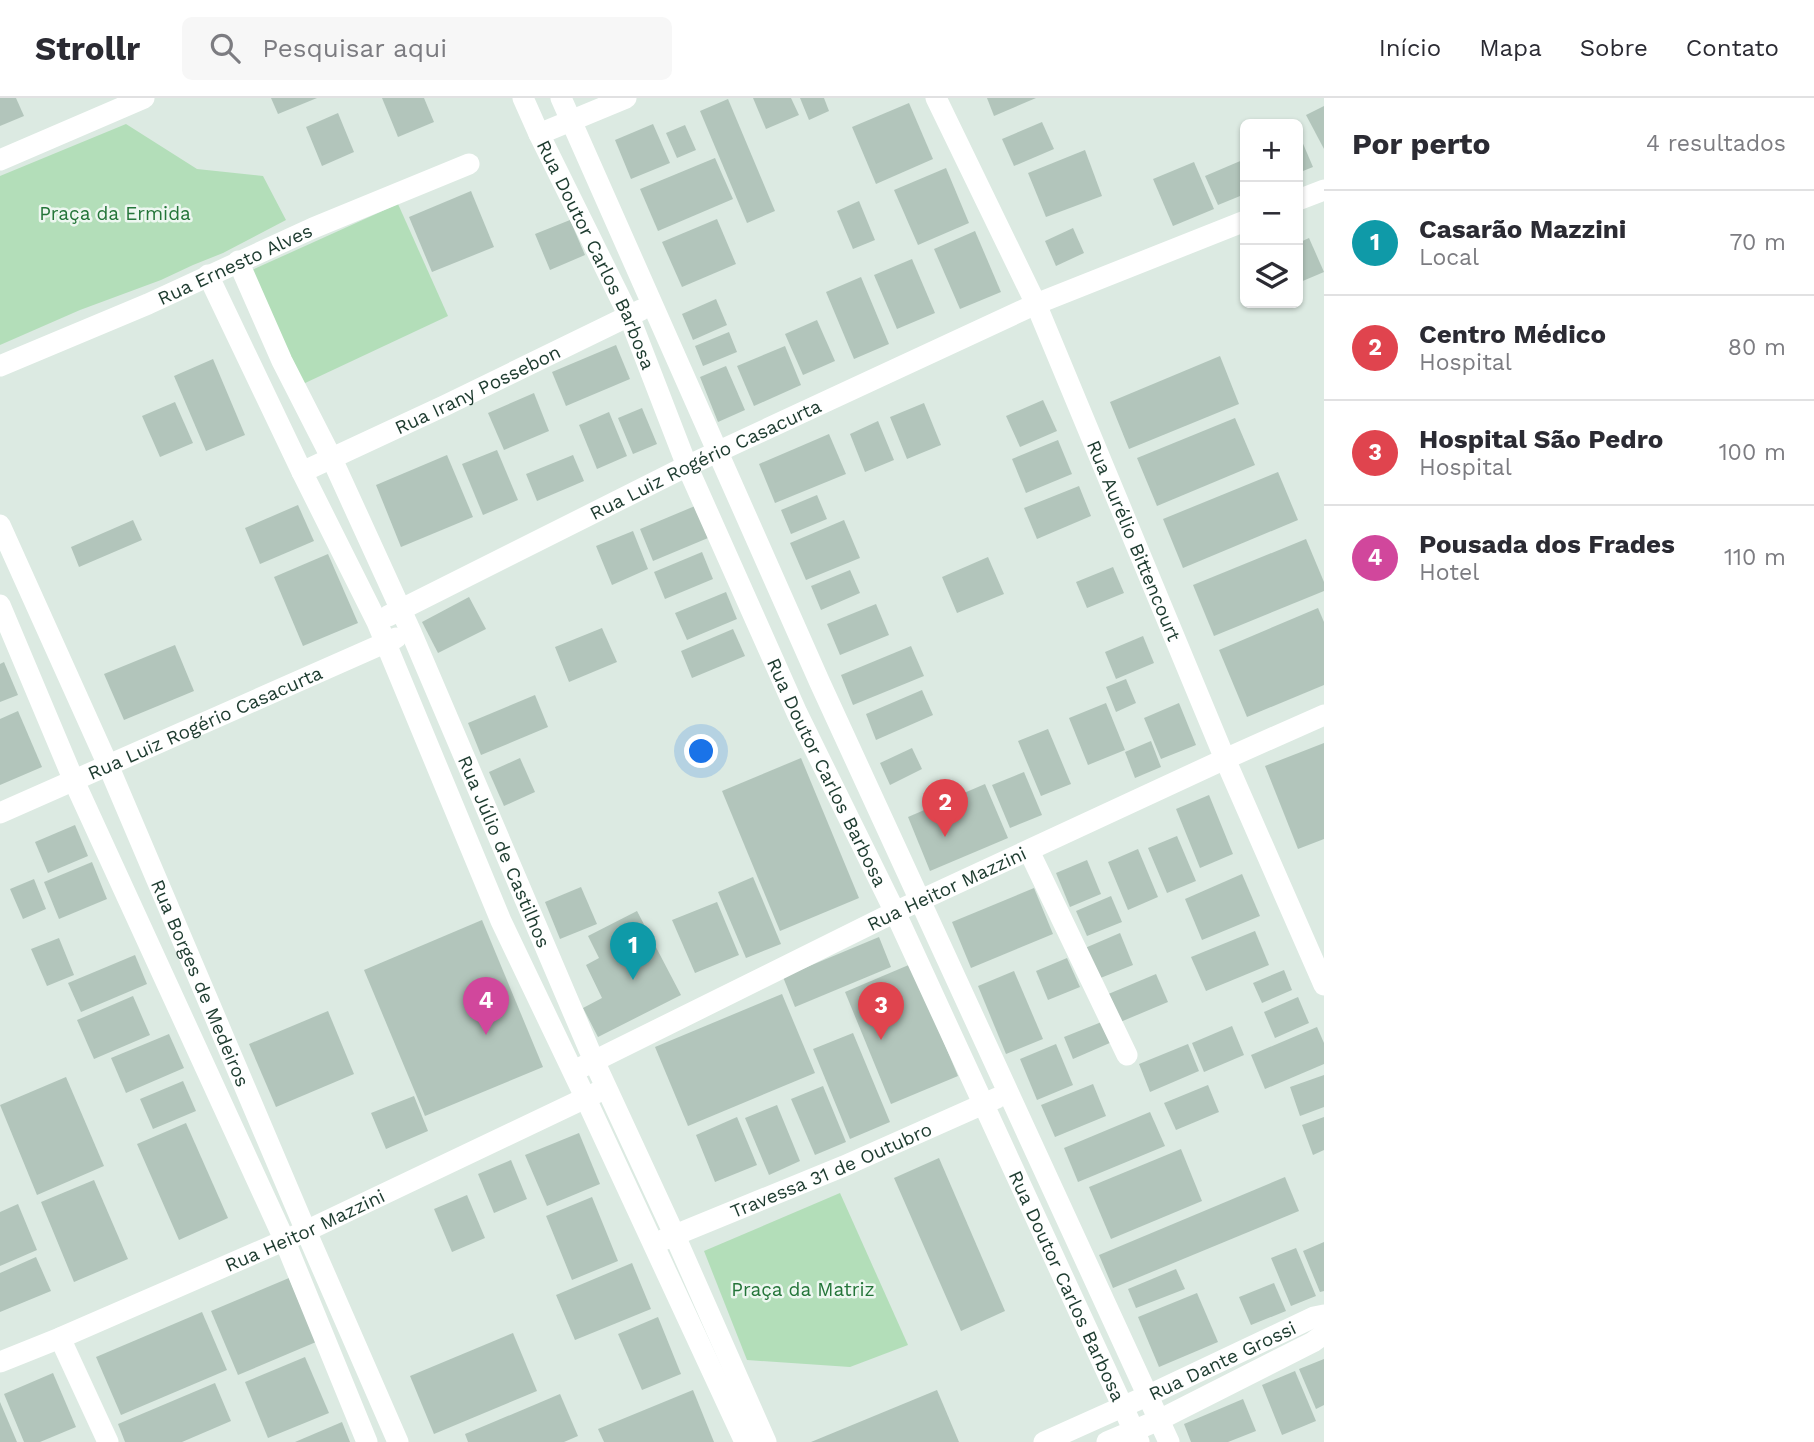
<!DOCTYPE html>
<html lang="pt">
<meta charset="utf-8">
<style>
:root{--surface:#fff;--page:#f7f7f7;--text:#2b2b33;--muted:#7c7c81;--line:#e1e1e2;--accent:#ff5b46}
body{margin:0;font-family:"Work Sans",sans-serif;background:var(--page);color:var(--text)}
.controls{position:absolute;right:21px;top:21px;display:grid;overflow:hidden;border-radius:10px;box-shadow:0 2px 5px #0004}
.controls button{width:63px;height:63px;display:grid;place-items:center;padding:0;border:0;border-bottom:2px solid var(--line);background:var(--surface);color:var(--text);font:35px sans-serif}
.you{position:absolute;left:702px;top:654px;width:24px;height:24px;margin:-18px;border:5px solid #fff;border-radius:50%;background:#1a73e8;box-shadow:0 0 0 10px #1a73e833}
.badge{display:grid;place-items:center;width:46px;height:46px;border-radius:50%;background:var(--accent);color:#fff;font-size:23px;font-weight:700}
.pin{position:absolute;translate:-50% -58px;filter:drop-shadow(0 2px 4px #0008)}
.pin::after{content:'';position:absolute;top:37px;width:24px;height:21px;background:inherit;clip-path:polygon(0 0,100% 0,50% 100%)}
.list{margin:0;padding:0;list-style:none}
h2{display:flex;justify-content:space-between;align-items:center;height:91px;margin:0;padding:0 28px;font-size:30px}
h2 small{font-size:23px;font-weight:400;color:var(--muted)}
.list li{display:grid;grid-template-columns:46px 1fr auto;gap:21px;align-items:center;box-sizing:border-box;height:105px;padding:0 28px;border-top:2px solid var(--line)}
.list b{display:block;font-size:26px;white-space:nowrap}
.list p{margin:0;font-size:23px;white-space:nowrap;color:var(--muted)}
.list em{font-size:23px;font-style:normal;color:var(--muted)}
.icon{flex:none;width:38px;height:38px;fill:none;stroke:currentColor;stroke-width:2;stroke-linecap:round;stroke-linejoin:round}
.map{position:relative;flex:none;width:1324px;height:1344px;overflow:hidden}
header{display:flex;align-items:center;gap:42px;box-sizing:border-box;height:98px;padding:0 35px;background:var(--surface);border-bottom:2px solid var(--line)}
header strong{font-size:33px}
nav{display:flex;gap:38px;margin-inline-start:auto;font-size:24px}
.search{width:490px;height:63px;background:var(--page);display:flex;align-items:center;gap:18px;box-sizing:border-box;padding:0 24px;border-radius:10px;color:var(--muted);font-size:26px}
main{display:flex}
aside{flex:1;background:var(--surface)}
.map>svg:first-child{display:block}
.green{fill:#b3deb9}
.building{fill:#b2c5bb}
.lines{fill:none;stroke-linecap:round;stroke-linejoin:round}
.minor{stroke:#fff;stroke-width:21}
.labels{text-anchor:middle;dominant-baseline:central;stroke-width:5;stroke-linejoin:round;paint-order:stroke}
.park-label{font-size:19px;fill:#247539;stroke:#edf7f0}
.street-label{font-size:19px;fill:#1d3b2f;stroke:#edf7f0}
</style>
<header>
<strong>Strollr</strong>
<div class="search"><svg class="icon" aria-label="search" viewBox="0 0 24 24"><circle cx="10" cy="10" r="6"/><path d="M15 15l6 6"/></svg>Pesquisar aqui</div>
<nav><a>Início</a><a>Mapa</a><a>Sobre</a><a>Contato</a></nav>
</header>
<main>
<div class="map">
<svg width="1324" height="1344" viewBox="0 0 1324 1344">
<rect width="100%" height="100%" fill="#dceae2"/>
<!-- green -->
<g class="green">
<polygon points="126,26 197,71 263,78 286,122 223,155 193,167 161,182 80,212 0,247 0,78"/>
<polygon points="398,106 448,218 303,286 252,172"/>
<polygon points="840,1095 908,1247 850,1269 747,1262 704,1153"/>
</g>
<!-- building -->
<g class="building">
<polygon points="0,0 16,0 24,18 0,28"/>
<polygon points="271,0 317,0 278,16"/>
<polygon points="382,0 424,0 434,24 398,39"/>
<polygon points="753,0 791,0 799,17 766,31"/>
<polygon points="800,0 824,0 829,13 809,22"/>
<polygon points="987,0 1036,0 994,18"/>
<polygon points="728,1 775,113 747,125 700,13"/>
<polygon points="909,5 933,61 876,86 852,29"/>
<polygon points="1324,8 1324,51 1306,17"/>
<polygon points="338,15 354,54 322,68 306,29"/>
<polygon points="1042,24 1054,51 1014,68 1002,41"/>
<polygon points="653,26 670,65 631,81 615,42"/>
<polygon points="685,27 696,52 677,60 666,35"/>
<polygon points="1298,34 1313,69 1298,75"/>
<polygon points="1085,52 1102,98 1046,119 1028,75"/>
<polygon points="715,60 733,101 658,133 640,91"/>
<polygon points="1245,61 1245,96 1218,107 1205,78"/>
<polygon points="1194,64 1214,111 1173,128 1153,81"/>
<polygon points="946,70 969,125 918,147 894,92"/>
<polygon points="471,93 494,149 432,174 409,119"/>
<polygon points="859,103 875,142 853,151 837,113"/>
<polygon points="717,121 736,166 682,189 662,144"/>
<polygon points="570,122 585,157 550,172 535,136"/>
<polygon points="1073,130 1084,155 1056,168 1045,143"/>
<polygon points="975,133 1001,194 960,211 934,151"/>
<polygon points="1309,140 1324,174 1298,185 1298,145"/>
<polygon points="912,161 935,215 897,231 874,177"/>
<polygon points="861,179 889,246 854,261 826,194"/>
<polygon points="716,201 727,227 693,242 682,216"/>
<polygon points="817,222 835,263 803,277 785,236"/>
<polygon points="729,234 737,254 703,268 695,248"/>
<polygon points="616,247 630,281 566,308 552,274"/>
<polygon points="785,248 801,287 754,308 737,268"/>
<polygon points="1220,258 1239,306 1129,351 1110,304"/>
<polygon points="213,261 245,337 206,353 174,278"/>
<polygon points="726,268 745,312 718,324 700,279"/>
<polygon points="534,295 549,333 504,352 488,315"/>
<polygon points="1043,302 1057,333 1020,349 1006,318"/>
<polygon points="175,304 193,345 160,359 142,318"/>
<polygon points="924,305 941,347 907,361 890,319"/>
<polygon points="642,310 657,346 633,356 618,320"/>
<polygon points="609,314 627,358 597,371 579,327"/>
<polygon points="1235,320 1255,367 1157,408 1137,360"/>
<polygon points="878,323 894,362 865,374 850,336"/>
<polygon points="829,336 846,376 775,405 759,366"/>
<polygon points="1058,342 1072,376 1026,395 1012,361"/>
<polygon points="497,352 518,402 483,417 462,366"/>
<polygon points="447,357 473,419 401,449 376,387"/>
<polygon points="573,357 584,383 537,403 526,376"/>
<polygon points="1278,374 1298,422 1183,470 1163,421"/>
<polygon points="1079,388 1091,418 1037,441 1024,410"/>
<polygon points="817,397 827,421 791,436 781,412"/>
<polygon points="298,407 314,443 260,466 245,430"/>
<polygon points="695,408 708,440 653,463 640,431"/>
<polygon points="133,422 142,442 79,469 71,449"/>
<polygon points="844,422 860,460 806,482 790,445"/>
<polygon points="633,433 648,471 612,487 596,448"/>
<polygon points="1306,441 1324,484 1324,493 1214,538 1193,487"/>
<polygon points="702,454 713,481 665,501 654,474"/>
<polygon points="328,456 358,525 303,548 274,479"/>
<polygon points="988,459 1004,496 957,515 942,479"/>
<polygon points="1113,469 1124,495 1087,510 1076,484"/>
<polygon points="850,472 860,495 821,512 811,488"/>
<polygon points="726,494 737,521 687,542 675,515"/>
<polygon points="469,499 486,531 438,555 422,524"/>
<polygon points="876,506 889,537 840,557 827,526"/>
<polygon points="1318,510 1324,524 1324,587 1247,619 1219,552"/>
<polygon points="602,530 617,564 569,584 555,549"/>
<polygon points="733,531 745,558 692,580 681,553"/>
<polygon points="1143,538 1154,565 1116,581 1105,554"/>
<polygon points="175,547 194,593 124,622 104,576"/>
<polygon points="911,548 924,578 853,607 841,577"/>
<polygon points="4,564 18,597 0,604 0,566"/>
<polygon points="1126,581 1136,605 1116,614 1106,589"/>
<polygon points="922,592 933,617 876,642 866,616"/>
<polygon points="535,597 548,629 481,657 468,625"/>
<polygon points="1106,605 1125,652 1088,667 1069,620"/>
<polygon points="1179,605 1196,647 1161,661 1144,620"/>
<polygon points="18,613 42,669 0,687 0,621"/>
<polygon points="1048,631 1071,686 1041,698 1018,643"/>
<polygon points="1151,643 1161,669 1135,680 1125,654"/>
<polygon points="1324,645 1324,741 1298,751 1265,668"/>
<polygon points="912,650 922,671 890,687 880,665"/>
<polygon points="520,660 535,694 504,708 489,674"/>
<polygon points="801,660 859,800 780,833 722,693"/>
<polygon points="1024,674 1042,717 1010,730 992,687"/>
<polygon points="985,686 1008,740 930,773 908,719"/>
<polygon points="1209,697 1233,756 1200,770 1176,711"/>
<polygon points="75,727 88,758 48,775 35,744"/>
<polygon points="1177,738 1196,783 1167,795 1148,750"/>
<polygon points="1138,751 1158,799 1128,812 1108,764"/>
<polygon points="1087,762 1101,796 1070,809 1056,775"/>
<polygon points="92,764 107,801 59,821 44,784"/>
<polygon points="1242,776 1260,818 1202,842 1185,801"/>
<polygon points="753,779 781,846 746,860 718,794"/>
<polygon points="34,781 46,811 23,821 10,791"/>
<polygon points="581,789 597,826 560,841 545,804"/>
<polygon points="1034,790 1053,836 971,870 952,824"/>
<polygon points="1111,798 1122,824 1087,838 1076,813"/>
<polygon points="717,804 739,857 695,875 672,822"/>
<polygon points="637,813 681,897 598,939 583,910 602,900 586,867 599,860 588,838"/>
<polygon points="482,822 543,969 425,1018 364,872"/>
<polygon points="1255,833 1269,867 1206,893 1191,859"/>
<polygon points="1120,835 1133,867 1098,881 1085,850"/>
<polygon points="879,839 891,869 795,909 783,879"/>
<polygon points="59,840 74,877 47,888 31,851"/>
<polygon points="135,857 147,886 81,914 68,885"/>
<polygon points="1067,860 1080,889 1048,902 1036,873"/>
<polygon points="911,866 958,978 891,1006 845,894"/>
<polygon points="1284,872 1292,892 1262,905 1253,885"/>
<polygon points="1014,873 1043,941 1006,956 978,888"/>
<polygon points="1156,876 1168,904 1118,925 1106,897"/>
<polygon points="782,896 815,975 688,1028 655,949"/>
<polygon points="133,898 150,937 94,961 77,922"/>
<polygon points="1298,899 1309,925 1275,940 1264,914"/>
<polygon points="328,913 354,976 276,1009 249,946"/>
<polygon points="1104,923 1112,944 1073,961 1064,939"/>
<polygon points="1232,928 1244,957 1204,974 1192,945"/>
<polygon points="1317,929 1324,945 1324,966 1265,991 1251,957"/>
<polygon points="853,935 890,1024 850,1041 813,951"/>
<polygon points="169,936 184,970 126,995 111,960"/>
<polygon points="1056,946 1073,987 1037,1002 1020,961"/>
<polygon points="1188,946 1199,973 1150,994 1139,966"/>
<polygon points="1324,977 1324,1009 1300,1018 1290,989"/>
<polygon points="66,979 104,1068 37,1097 0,1007"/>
<polygon points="183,983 196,1013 153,1031 140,1001"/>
<polygon points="1093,986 1106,1018 1055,1039 1041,1007"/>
<polygon points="1208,987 1219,1014 1176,1032 1164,1005"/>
<polygon points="823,988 846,1044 815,1057 791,1001"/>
<polygon points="414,998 428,1033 386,1051 371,1015"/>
<polygon points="777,1007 800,1063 769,1077 745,1020"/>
<polygon points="1150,1014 1165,1048 1078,1084 1064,1050"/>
<polygon points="737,1019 757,1067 715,1084 696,1037"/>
<polygon points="1324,1019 1324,1052 1313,1057 1302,1027"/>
<polygon points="186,1025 228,1120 179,1142 137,1046"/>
<polygon points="579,1035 600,1086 547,1108 525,1057"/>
<polygon points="1181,1051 1202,1103 1111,1141 1089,1089"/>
<polygon points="939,1060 1005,1213 961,1233 894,1080"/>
<polygon points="511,1062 527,1101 494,1115 478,1076"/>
<polygon points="1285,1079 1299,1113 1113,1190 1099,1157"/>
<polygon points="94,1082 128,1161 74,1184 41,1104"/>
<polygon points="467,1097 485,1140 452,1154 434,1111"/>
<polygon points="592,1099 618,1163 572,1182 546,1118"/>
<polygon points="18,1106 37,1152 0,1168 0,1114"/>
<polygon points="1324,1144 1324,1193 1320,1194 1303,1153"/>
<polygon points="1296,1150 1316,1198 1291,1208 1271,1160"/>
<polygon points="36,1159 51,1193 0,1214 0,1175"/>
<polygon points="632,1165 651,1211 575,1242 556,1197"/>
<polygon points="1176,1171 1185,1191 1136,1210 1128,1191"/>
<polygon points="289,1180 316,1244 238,1277 211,1213"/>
<polygon points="1274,1185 1286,1213 1251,1227 1239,1199"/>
<polygon points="1197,1195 1218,1244 1159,1269 1138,1219"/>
<polygon points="202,1214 227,1272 121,1317 96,1259"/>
<polygon points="658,1219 681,1276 642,1292 618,1236"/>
<polygon points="513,1235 537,1293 434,1336 410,1278"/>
<polygon points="305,1259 329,1315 268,1340 245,1284"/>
<polygon points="1324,1261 1324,1307 1316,1311 1299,1271"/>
<polygon points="1295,1273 1316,1323 1282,1337 1262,1287"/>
<polygon points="53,1275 76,1329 40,1344 24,1344 4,1296"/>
<polygon points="215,1285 231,1323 182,1344 125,1344 118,1326"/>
<polygon points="693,1292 714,1344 604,1344 598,1331"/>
<polygon points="937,1292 959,1344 811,1344"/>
<polygon points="560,1296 578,1338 564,1344 468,1344 465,1336"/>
<polygon points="1243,1301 1256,1333 1228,1344 1191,1344 1184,1326"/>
<polygon points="0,1304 17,1344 0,1344"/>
<polygon points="342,1324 350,1344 295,1344"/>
</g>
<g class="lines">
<!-- minor -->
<g class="minor">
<path id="s1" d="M523,0L539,36L629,218L687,368L797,615L895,814L1139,1344"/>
<polyline points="561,0 820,585 1169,1344"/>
<path id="s2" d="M936,0L1036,206L1225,661L1324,887"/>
<polyline points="539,36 626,0"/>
<polyline points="0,62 144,0"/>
<polyline points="1298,102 1324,92"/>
<path id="s3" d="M238,163L282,263L332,361L411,534L594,963L675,1138L766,1344"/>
<polyline points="208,177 302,374 377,524 501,823 586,1001 745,1344"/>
<path id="s4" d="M0,268L148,206L313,130L469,66"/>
<path id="s5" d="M302,374L446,307L641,212"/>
<path id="s6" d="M0,427L108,667L306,1133L398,1344"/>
<polyline points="0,507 74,683 284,1141 367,1344"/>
<path id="s7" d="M388,518L687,368L1036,206L1245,123"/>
<path id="s8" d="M0,715L396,540"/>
<polyline points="1029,753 1127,957"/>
<path id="s9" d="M582,969L895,814L1225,661L1324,617"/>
<path id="s10" d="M663,1142L844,1068L997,1000"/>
<polyline points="60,1240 108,1344"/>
<path id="s11" d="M0,1264L60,1240L306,1133L598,994"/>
<path id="s12" d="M1044,1344L1149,1297L1314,1219L1324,1217"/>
<polyline points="1107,1344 1159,1322 1313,1244 1324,1236"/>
</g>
</g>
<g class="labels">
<!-- park labels -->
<g class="park-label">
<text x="115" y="115">Praça da Ermida</text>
<text x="803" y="1191">Praça da Matriz</text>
</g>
<!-- street labels -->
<g class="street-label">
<text stroke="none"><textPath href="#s1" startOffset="173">Rua Doutor Carlos Barbosa</textPath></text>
<text stroke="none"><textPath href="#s4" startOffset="256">Rua Ernesto Alves</textPath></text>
<text stroke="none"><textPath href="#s5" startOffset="194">Rua Irany Possebon</textPath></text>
<text stroke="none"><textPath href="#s7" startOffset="354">Rua Luiz Rogério Casacurta</textPath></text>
<text stroke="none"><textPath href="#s2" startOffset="485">Rua Aurélio Bittencourt</textPath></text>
<text stroke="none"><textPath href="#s8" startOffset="224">Rua Luiz Rogério Casacurta</textPath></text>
<text stroke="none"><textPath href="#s1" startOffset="740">Rua Doutor Carlos Barbosa</textPath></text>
<text stroke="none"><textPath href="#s3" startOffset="648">Rua Júlio de Castilhos</textPath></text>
<text stroke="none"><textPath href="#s9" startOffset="406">Rua Heitor Mazzini</textPath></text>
<text stroke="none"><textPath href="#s6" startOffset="500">Rua Borges de Medeiros</textPath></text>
<text stroke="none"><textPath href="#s10" startOffset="182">Travessa 31 de Outubro</textPath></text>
<text stroke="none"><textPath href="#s11" startOffset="332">Rua Heitor Mazzini</textPath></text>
<text stroke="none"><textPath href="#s1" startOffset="1307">Rua Doutor Carlos Barbosa</textPath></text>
<text stroke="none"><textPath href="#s12" startOffset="196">Rua Dante Grossi</textPath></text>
</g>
</g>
</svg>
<div class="controls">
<button>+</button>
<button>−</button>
<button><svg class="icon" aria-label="layers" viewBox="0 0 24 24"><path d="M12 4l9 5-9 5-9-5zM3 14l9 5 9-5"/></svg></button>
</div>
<div class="you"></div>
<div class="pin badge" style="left:633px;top:882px;background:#0f9aa8">1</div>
<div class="pin badge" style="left:945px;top:739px;background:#e0444e">2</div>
<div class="pin badge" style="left:881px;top:942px;background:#e0444e">3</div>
<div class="pin badge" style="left:486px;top:937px;background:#d1479c">4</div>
</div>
<aside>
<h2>Por perto<small>4 resultados</small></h2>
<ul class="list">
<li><span class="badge" style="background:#0f9aa8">1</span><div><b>Casarão Mazzini</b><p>Local</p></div><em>70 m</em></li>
<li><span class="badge" style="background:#e0444e">2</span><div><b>Centro Médico</b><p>Hospital</p></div><em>80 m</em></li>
<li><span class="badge" style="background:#e0444e">3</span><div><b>Hospital São Pedro</b><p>Hospital</p></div><em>100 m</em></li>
<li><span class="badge" style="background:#d1479c">4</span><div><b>Pousada dos Frades</b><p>Hotel</p></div><em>110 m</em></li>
</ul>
</aside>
</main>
